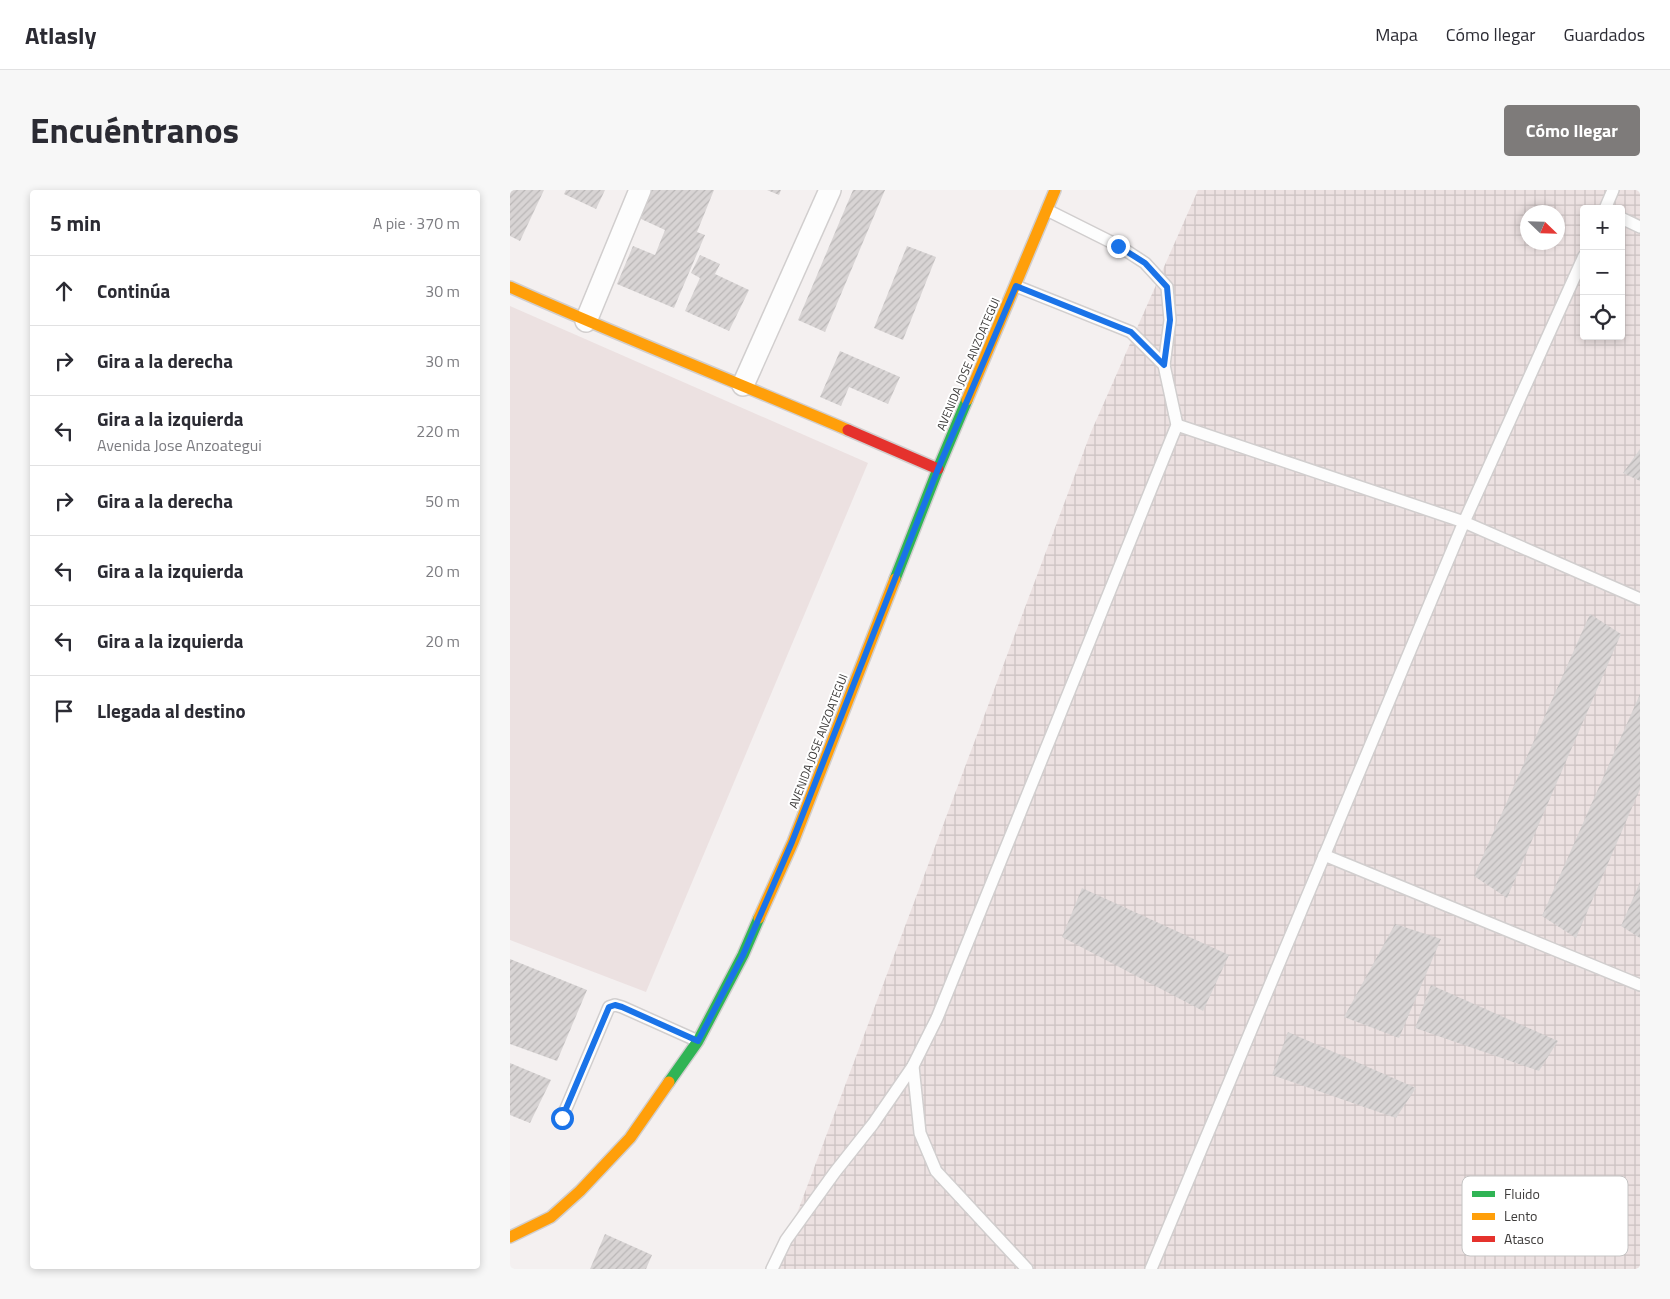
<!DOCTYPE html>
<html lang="es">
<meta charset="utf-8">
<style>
:root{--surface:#fff;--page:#f7f7f7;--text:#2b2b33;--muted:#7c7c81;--line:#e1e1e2;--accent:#7e7b7a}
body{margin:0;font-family:"Titillium Web",sans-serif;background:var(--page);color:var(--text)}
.controls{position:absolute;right:15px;top:15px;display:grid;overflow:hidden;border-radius:5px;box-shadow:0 2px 8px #0003}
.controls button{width:45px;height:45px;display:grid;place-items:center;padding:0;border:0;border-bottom:1px solid var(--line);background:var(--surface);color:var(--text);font:25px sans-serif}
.compass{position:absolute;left:1010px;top:15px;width:45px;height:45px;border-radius:50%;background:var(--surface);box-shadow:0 2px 8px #0003;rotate:113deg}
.stop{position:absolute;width:15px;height:15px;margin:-11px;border:4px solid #1a73e8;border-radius:50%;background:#fff}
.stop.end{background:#1a73e8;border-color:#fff;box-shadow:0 1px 5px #0008}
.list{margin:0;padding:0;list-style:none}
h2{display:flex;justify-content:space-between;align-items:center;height:65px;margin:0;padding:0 20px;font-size:21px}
h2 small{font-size:16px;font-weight:400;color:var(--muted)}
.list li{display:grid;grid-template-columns:32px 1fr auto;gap:15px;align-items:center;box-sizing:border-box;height:70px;padding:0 20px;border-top:1px solid var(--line)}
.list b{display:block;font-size:19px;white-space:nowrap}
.list p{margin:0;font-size:16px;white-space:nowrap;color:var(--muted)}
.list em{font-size:16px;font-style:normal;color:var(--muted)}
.icon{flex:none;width:28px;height:28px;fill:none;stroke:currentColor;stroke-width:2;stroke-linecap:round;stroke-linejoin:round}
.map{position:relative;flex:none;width:1130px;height:1079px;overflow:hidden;border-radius:5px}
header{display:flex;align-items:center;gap:30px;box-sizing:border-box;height:70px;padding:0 25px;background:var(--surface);border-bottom:1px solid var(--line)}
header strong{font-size:24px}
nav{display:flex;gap:28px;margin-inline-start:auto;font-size:18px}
.intro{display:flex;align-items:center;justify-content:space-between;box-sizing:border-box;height:120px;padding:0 30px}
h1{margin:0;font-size:35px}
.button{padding:12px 22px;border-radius:5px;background:var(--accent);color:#fff;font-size:18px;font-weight:700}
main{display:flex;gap:30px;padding:0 30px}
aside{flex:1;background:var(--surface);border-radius:5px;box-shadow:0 2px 8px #0003}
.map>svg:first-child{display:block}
.built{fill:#ece1e1}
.industrial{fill:url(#industrial-grid);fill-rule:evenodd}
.building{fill:url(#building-hatch)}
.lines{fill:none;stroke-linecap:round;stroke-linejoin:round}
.lane-casing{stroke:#d1cece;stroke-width:14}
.street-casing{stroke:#d1cece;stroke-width:24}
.fast-casing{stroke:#d1cece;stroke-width:14}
.slow-casing{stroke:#d1cece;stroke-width:14}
.jam-casing{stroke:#d1cece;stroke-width:14}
.lane{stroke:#fdfdfd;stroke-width:11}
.street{stroke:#fdfdfd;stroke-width:21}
.fast{stroke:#30b455;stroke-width:11}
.slow{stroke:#ff9f0a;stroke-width:11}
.jam{stroke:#e5322d;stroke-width:11}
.route{stroke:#1a73e8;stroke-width:6}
.labels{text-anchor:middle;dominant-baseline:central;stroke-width:4;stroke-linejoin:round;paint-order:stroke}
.street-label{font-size:12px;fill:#3e3c3b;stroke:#fff}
.key{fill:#fff;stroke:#c5c4c4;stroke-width:1}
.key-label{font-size:14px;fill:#3e3c3b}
</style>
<header>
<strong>Atlasly</strong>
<nav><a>Mapa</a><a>Cómo llegar</a><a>Guardados</a></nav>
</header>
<div class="intro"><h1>Encuéntranos</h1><a class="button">Cómo llegar</a></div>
<main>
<aside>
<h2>5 min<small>A pie · 370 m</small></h2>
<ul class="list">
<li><svg class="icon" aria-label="ahead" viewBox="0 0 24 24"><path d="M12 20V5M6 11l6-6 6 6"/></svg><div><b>Continúa</b></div><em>30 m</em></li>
<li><svg class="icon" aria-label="right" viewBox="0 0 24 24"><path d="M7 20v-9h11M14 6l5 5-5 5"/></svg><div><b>Gira a la derecha</b></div><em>30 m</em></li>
<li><svg class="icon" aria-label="left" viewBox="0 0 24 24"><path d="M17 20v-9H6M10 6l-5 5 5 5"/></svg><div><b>Gira a la izquierda</b><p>Avenida Jose Anzoategui</p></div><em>220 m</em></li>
<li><svg class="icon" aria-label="right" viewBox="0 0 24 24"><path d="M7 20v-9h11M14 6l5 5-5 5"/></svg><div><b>Gira a la derecha</b></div><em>50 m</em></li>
<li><svg class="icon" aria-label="left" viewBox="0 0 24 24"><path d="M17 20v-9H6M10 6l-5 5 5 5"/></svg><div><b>Gira a la izquierda</b></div><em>20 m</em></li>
<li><svg class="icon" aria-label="left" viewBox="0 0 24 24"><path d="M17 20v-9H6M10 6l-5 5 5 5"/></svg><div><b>Gira a la izquierda</b></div><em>20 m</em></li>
<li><svg class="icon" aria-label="arrive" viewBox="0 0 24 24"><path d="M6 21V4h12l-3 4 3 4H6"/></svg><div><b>Llegada al destino</b></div></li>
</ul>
</aside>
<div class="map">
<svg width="1130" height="1079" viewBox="0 0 1130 1079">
<defs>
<pattern id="industrial-grid" width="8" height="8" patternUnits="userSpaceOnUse" patternTransform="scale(1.25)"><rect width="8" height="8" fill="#ece1e1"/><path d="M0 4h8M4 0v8" fill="none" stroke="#cbc2c2"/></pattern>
<pattern id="building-hatch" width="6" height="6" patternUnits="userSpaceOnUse" patternTransform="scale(1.25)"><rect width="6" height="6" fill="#d8d4d4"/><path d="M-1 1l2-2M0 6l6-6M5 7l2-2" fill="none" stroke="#bab7b7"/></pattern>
</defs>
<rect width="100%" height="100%" fill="#f4f0f0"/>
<!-- built -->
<polygon class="built" points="0,116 358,273 136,802 0,750"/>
<!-- industrial -->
<path class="industrial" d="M688,0H1130V1079H266L581,242ZM1074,19H1111V146H1074ZM1018,22H1048V52H1018Z"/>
<!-- building -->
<g class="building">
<polygon points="0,0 34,0 10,51 0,46"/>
<polygon points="56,0 95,0 86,19 54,4"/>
<polygon points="141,0 204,0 187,42 195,45 164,118 107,94 123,56 145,65 155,40 129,28"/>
<polygon points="257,0 271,0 269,5"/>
<polygon points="343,0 375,0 315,142 288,130"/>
<polygon points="397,56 426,67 393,150 364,138"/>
<polygon points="190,65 210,74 205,84 239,100 219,141 175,121 190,88 181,83"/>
<polygon points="330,161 390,187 378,214 339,197 331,216 310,207"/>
<polygon points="1130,259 1130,291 1113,283"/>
<polygon points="1080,424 1111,444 997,708 964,686"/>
<polygon points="1130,504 1130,599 1066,748 1032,726"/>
<polygon points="1130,692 1130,748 1111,736"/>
<polygon points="572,698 719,765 693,821 552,747"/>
<polygon points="885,734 931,749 889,848 834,827"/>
<polygon points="0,769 77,800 47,871 0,854"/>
<polygon points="921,795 1048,851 1029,881 905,838"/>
<polygon points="778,842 906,898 886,928 762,885"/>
<polygon points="0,873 41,890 20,933 0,925"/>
<polygon points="95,1044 142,1065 136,1079 80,1079"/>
</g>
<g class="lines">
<defs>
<g id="lane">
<polyline points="1095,19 1103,0"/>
<polyline points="537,20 609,56 635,73 657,97 660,130 654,175"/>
<polyline points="1111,28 1130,37"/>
<polyline points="1074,66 954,332 1130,409"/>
<polyline points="814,665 1130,795"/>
<polyline points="403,876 410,943 426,981 517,1079"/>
<polyline points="52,928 99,817 105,815 112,817 188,851"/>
<polyline points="262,1079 276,1050 325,982 363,934 403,876 427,828 667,235 654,175 621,142 506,96"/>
<polyline points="641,1079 954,332 667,235"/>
</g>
<g id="street">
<polyline points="76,131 130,0"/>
<polyline points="233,195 320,0"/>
</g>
<g id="fast">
<polyline points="385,389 428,279 457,210"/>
<polyline points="159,892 188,851 233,765 249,728"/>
</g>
<g id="slow">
<path d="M0,97C112,147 226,192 338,240"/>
<polyline points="457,210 545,0"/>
<polyline points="249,728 283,652 385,389"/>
<polyline points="0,1047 41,1027 70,1001 120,948 159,892"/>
</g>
<polyline id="jam" points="338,240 428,279"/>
</defs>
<!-- lane casing -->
<use href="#lane" class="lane-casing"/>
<!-- street casing -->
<use href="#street" class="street-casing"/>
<!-- fast casing -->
<use href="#fast" class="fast-casing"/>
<!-- slow casing -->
<use href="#slow" class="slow-casing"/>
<!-- jam casing -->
<use href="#jam" class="jam-casing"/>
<!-- lane -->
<use href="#lane" class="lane"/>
<!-- street -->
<use href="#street" class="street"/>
<!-- fast -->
<use href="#fast" class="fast"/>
<!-- slow -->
<use href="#slow" class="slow"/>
<!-- jam -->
<use href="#jam" class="jam"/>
</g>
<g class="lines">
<!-- route -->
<polyline class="route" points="52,928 99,817 105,815 112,817 188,851 233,765 282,652 428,279 506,96 621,142 654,175 660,130 657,97 635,73 608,56"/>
</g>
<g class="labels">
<!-- street labels -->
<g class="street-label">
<text transform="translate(458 174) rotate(-67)">AVENIDA JOSE ANZOATEGUI</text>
<text transform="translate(308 551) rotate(-69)">AVENIDA JOSE ANZOATEGUI</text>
</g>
</g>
<!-- legend -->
<rect x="952" y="986" width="166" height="80" rx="8" class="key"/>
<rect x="962" y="1001" width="23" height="6" fill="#30b455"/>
<rect x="962" y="1023" width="23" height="7" fill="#ff9f0a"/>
<rect x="962" y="1046" width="23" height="6" fill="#e5322d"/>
<g class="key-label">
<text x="994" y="1009">Fluido</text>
<text x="994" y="1031">Lento</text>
<text x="994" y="1054">Atasco</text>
</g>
</svg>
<div class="controls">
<button>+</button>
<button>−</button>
<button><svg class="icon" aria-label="locate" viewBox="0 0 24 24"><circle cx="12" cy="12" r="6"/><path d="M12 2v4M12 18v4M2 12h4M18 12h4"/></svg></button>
</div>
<svg class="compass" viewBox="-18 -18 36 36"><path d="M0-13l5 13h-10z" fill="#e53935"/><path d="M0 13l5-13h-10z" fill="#7c7c81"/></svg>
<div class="stop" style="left:52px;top:928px"></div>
<div class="stop end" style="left:608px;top:56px"></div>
</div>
</main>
